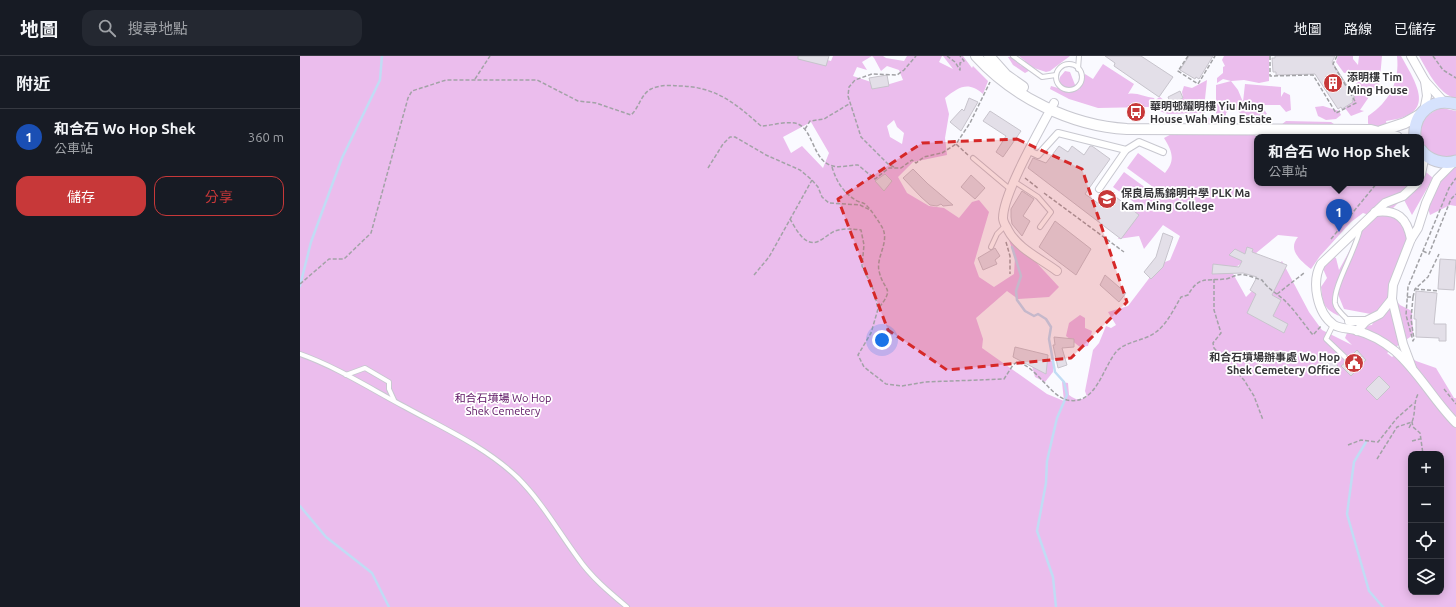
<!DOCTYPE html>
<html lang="zh-TW">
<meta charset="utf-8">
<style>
:root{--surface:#171b24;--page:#242831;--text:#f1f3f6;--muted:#9ea1a6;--line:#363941;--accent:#c73839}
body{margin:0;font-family:Ubuntu,"Noto Sans TC",sans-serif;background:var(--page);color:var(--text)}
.controls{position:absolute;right:12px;bottom:12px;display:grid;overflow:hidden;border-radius:8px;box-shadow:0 2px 10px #0003}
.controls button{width:36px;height:36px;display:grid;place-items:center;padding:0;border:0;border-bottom:1px solid var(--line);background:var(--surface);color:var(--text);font:20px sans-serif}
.you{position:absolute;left:582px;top:284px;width:14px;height:14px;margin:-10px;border:3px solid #fff;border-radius:50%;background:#1a73e8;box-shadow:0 0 0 6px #1a73e833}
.badge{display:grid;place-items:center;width:26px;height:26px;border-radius:50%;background:var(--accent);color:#fff;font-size:13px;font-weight:700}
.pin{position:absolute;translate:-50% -33px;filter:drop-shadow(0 1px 2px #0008)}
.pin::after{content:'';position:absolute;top:21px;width:14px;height:12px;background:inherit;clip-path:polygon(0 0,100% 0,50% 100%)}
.popup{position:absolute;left:954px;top:78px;width:170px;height:52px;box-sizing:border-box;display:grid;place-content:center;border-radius:8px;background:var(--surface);filter:drop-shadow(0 1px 3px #0005);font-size:13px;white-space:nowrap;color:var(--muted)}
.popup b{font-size:15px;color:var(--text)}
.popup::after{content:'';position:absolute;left:50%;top:100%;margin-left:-8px;border:8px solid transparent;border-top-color:var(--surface)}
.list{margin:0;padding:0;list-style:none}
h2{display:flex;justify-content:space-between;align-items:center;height:52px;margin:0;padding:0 16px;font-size:17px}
h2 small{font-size:13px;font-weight:400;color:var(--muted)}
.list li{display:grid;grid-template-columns:26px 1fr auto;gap:12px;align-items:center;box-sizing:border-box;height:56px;padding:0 16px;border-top:1px solid var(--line)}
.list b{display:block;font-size:15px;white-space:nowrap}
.list p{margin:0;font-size:13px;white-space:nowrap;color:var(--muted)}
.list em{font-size:13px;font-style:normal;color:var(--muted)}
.actions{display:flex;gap:8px;padding:12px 16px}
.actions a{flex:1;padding:9px 0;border:1px solid var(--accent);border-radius:12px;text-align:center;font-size:14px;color:var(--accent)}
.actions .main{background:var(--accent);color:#fff}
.icon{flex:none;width:22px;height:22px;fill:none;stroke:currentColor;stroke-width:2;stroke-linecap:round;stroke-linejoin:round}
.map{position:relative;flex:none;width:1156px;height:551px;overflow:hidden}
header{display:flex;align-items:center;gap:24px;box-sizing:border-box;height:56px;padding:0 20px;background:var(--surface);border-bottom:1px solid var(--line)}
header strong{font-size:19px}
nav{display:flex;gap:22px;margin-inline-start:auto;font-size:14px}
.search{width:280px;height:36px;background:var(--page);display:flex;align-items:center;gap:10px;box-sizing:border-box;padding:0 14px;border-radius:12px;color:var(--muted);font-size:15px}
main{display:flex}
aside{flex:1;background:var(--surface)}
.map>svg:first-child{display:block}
.green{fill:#ebbded;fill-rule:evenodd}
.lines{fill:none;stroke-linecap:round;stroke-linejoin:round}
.stream{stroke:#c1dcf4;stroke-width:2.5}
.building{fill:#e3dfe8;stroke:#c7c4cc}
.service-casing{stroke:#c8c8d0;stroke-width:6}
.pedestrian-casing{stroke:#c8c8d0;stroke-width:8}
.minor-casing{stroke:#c8c8d0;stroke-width:10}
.tertiary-casing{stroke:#c8c8d0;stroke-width:12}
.secondary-casing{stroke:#c8c8d0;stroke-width:13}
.path{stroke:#a2a2a6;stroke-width:1.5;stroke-dasharray:4 2;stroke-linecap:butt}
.service{stroke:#fff;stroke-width:4}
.pedestrian{stroke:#fff;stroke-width:6}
.minor{stroke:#fff;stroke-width:8}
.tertiary{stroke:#fff;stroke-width:10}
.secondary{stroke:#d6e2fd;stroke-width:11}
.marked{fill:#d62828;fill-opacity:0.2;stroke:#d62828;stroke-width:3;stroke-dasharray:8 5;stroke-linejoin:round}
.labels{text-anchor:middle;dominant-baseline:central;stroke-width:3.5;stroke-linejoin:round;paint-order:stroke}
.poi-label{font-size:11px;font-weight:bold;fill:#37373a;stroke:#fff;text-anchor:start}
.park-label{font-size:11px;fill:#5b1261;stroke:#fff}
</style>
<header>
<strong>地圖</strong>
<div class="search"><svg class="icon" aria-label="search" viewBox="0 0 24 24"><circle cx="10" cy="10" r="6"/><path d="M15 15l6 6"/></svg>搜尋地點</div>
<nav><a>地圖</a><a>路線</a><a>已儲存</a></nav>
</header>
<main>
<aside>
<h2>附近<small></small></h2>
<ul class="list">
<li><span class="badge" style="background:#1a4fb4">1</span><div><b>和合石 Wo Hop Shek</b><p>公車站</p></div><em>360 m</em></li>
</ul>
<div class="actions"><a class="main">儲存</a><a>分享</a></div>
</aside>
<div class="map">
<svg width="1156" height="551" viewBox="0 0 1156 551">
<rect width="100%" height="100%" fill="#fafaff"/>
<!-- green -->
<g class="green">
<path d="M0,0H513L531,5L533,0H583L586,2L604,5L607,0H642L639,6L653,13L643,0H663L672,12L673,10L688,25L683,38C668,25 659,31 645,42L649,58L645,82L647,99L613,106L598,121L607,137L629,150L644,152L659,162L672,146L679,144L689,156L674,207L679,221L694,231L714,218L715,201L709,184L733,203L759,231L749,241L718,243L707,235L676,262L683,283L682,292L747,338L764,345L762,326L768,327L769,339C776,344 779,345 787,341L785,335L793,294L799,287L806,270L811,272L816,269L808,256L828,250L860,208L870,204L880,180L863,169L844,193L839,180L818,183L838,149L813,131L824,116L850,135L853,131L827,112L838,97L865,117C876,104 872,95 864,82L881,73H894L899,60L916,63V29L931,25L923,23L917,27V22L923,17V11L925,10L922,4L924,0H969V25L959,27L944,24L931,25L938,34L943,46L945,28L981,31V41L984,36L990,39L991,54L986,56L980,49H961L967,58L957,62H946L933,51L926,57V74L950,73L957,82V127H1121V112L1133,122L1112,159L1103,142L1090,155L1105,166L1107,183L1088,235L1100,249L1112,255L1113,279L1087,297L1092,301L1102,294L1116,305L1136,312L1154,342H1156V551H0ZM572,0L574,2L581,15L587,10L599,14L603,24L583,30L553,20L557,11L567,14L562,6ZM594,64L597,71L604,77L602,88L590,81L587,70ZM511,66L529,97L523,112L502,90L491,97L483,81ZM1063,157L1066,158L1070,165L1057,181L1039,214L1036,202L1026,197L1020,206L1027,222L1021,231C1023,248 1023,252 1039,260L1032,245L1035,231L1044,253L1076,259L1072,269L1049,272L1045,282L1052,289L1022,274L1009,256L982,205L946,241L931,214L950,202L978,179L998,181C987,194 1001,205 1011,213L1020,200L1051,166ZM1111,398H1141V536H1111Z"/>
<polygon points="716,0 721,10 725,5 719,0 770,0 750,15 746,16 734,12 725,17 713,9 708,1"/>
<polygon points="1038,0 1053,0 1053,3 1058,9 1059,0 1082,0 1079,33 1056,32 1058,15 1044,17 1036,6"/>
<path d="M1097,0H1101C1118,30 1137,59 1086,65L1088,75L1092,81H1073L1068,67V60C1089,46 1100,26 1097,0Z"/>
<path d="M1119,0H1156V43C1137,36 1129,17 1119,0Z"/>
<path d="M803,8L834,28L828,38C836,36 845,41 854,42L855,44L860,41C869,49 874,47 883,42L882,36L884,30L892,32L907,24L905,43L907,50L905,57L868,58L848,51L798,52L769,43L750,33L751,30L758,32L760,21L765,15L770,16L777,34L780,33L779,26L785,18L793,23Z"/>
<polygon points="1049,36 1061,36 1064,39 1071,38 1060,54 1064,55 1051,60 1045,52 1047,50"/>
<polygon points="1023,50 1039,55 1041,59 1036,63 1026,64 1018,60 1015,51"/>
<path d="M1142,52L1156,55V99C1125,114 1102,64 1142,52Z"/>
<polygon points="986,65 1031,66 1050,79 1069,81 966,81"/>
<polygon points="1156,106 1156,150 1150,149 1130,159 1128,152 1127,135"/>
<polygon points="780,259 785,262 785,272 792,275 788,290 780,291 766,280 769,267"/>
<polygon points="730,303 749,303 753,306 753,316 745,326 735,321"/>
</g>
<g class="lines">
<!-- stream -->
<g class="stream">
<polyline points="712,191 721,220 716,235 717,244 725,255 734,260 738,258 746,263 751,271 749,283 755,316 764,326 767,339 757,362 747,405 746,427 737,475 753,521 756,551"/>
<polyline points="0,230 11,186 42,102 80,24 82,0"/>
<polyline points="1066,386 1054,406 1047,458 1069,535 1083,551"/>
<polyline points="0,450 26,481 72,517 89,551"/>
</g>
</g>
<!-- building -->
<g class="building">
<polygon points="498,0 529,0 526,10 498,3"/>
<polygon points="805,0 841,0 873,21 859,41 814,10 815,7"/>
<polygon points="889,0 913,0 899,23 896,21 895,23 880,14"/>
<polygon points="975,0 1035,0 1032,6 1055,42 1052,44 1053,46 1042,53 1041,51 1038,53 1015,18 976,19 976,16 973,16 972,2 975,2"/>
<polygon points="587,19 589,30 572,33 569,22"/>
<polygon points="880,35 883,42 871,48 868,41"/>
<polygon points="669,42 678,46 661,75 650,66 662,53 664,55"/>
<polygon points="690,55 721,75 703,101 696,96 706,80 683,65"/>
<polygon points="759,90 768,96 772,90 784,99 790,90 792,90 810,103 785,138 802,150 812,138 839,159 821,183 728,112 733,102 746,107"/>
<polygon points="613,113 628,128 653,149 643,150 641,148 637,150 630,149 621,141 603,122"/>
<polygon points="585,118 592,125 584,135 575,125"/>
<polygon points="671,119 685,132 675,143 661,131"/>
<polygon points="722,135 734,143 723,160 730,165 722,180 712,168 711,161 711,153"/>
<polygon points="755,165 791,193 776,219 739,191"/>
<polygon points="863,177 873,181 863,211 851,223 844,216 856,201"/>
<polygon points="947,191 953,193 952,196 987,209 972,239 981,244 973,260 988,268 984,277 947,257 956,238 950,234 957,221 943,217 912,218 913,208 939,211 942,205 929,199 935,193 945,198"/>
<polygon points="695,192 700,200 695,204 697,208 683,214 678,202"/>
<polygon points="1140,203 1156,204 1154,234 1138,233"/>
<polygon points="805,219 826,237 819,246 800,229"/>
<polygon points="1116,235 1137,237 1134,268 1146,268 1146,285 1139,285 1139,282 1116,281 1116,263 1114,263"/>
<polygon points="754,281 774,283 774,291 762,292 767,309 758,312 753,289 755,289"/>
<polygon points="715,291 748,299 746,318 713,301"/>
<polygon points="1057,294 1066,304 1051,320 1041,310 1046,306 1049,306 1050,301"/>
<polygon points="1027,300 1038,310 1032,317 1021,306"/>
<polygon points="1079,320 1090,331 1077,344 1066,333"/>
</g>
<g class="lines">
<defs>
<g id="service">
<polyline points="713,0 742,21 756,19"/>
<circle cx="769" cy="21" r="13"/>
<polyline points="778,13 779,0"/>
<polyline points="673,102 711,134"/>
<polyline points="715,126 738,141 751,156 740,171"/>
<polyline points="691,191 697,178 705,170"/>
<path d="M1050,266C1045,261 1036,254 1035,247C1033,230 1056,194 1060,173"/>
<polyline points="1033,269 1026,283 1047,303"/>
<path d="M0,298C37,311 71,333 105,351C143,372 186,391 218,422C242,446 258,475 278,502C291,521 309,536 327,551"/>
<polyline points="46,319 65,312 89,326 89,333 94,344"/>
</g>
<g id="pedestrian">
<polyline points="729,95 738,99 758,77 826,94"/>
<polyline points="799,133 826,94 839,86 863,96"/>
</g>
<g id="minor">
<polyline points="1111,0 1125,25 1144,46"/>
<path d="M754,47C741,72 703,137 703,162C703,166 706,170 708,174C717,192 741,203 757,215"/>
<polyline points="1124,55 1127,40 1125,25"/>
<polyline points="1121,118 1125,99"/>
<path d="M1117,127L1103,140L1085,147L1021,208C1011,226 1017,257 1034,269C1041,273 1048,272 1055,274C1070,278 1083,285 1095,295C1119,316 1134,345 1156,367"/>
<path d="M1075,156C1097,153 1107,162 1111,183"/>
<polyline points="1092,243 1103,288 1112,312"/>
<polyline points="1049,265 1066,265"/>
<polyline points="1057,275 1066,265 1080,258 1092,243 1093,229 1111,183 1118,172 1126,147 1137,123 1153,107"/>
</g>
<g id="tertiary">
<path d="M676,0C713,41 771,70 827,73L1071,74L1097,81"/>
<polyline points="689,0 706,19 723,31"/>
<polyline points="1081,75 1105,67 1121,58"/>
</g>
<g id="secondary">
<path d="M1115,81C1113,57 1133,41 1156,48"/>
<path d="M1121,94C1128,104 1143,109 1156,105"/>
</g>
</defs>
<!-- service casing -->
<use href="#service" class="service-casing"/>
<!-- pedestrian casing -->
<use href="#pedestrian" class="pedestrian-casing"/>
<!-- minor casing -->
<use href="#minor" class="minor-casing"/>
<!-- tertiary casing -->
<use href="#tertiary" class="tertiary-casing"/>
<!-- secondary casing -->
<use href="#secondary" class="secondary-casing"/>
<!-- path -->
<g class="path">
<polyline points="647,0 655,6 660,14 660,7 664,5 660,0"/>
<polyline points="888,0 878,15 898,28 915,0"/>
<polyline points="970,0 970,20 1013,19 1036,57 1056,47 1033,8 1037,0"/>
<polyline points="1133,0 1143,14 1156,22"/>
<polyline points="175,23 190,0"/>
<polyline points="505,73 510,65 524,63 549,48"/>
<polyline points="642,97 656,88"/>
<polyline points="668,99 656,88 670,67 690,26"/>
<path d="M532,111C536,124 542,135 554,143C557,146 562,146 565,148C570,152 580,167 583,173C589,187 576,201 579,215C584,237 596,230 578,253"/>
<polyline points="594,111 588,108 561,81 548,40 549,31 555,24 572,18 597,19 604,14 616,0"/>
<polyline points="408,112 423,88 430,81 435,81 466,99 500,114 512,124 518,131 522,141 529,147 560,149 570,154"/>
<polyline points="725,122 739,133"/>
<polyline points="744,137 824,196"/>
<path d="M490,163C496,173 505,192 519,185C525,182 530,177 535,175C544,172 552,173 561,174L564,189L562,210L574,235L578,253L571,277L558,299L564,311L586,328L602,330L625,326L704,323L713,309L717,306C736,310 750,340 767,344C796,350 802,313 816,296C825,285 845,285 856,276C867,268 874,253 881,241L888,239C899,220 905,225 925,223C929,223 933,220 937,219C945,217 954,222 962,224C968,233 975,236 983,243C994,253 1003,267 1013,279L1022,269"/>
<polyline points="1031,183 1077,127"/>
<polyline points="706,186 710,200 710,218"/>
<polyline points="1123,195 1129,198 1151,143 1156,138"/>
<polyline points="454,219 469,201 512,124"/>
<polyline points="914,223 914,254 921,277 913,287 914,292 944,324 954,340 963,364"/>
<path d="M0,228L29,203H44L71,177L108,42L112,35L146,24H237L278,45L296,47L331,59C339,52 341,38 351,33C359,29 370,29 378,30C415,30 435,47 461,70C472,70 487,64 498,68C514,75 513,106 533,110C540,112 550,109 558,109L575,123L589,112H601L612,104L616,107L624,101L641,97"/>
<polyline points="1115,233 1139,235"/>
<polyline points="977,238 1004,217"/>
<polyline points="1107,241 1113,241 1115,233 1128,221 1139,198"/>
<polyline points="1113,241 1111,263 1114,283 1113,285 1106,259 1108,231 1149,132 1156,122"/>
<polyline points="1144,333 1156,348"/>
<polyline points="1109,372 1112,366 1113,371 1120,377 1123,398"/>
<polyline points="1112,385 1120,383"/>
<polyline points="1048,389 1061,384 1078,386 1097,362 1114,347"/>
<path d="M1077,403L1097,371L1112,366C1116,356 1113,348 1118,338"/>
</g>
<!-- service -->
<use href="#service" class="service"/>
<!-- pedestrian -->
<use href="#pedestrian" class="pedestrian"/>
<!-- minor -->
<use href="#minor" class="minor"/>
<!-- tertiary -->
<use href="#tertiary" class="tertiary"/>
<!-- secondary -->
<use href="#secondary" class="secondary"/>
</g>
<!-- marked area -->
<path class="marked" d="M717,83L782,113L827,246L771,302L647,314L588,274L538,143L622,87Z"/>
<!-- icons -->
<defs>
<symbol id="building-disc" viewBox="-11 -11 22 22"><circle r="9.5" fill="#c73839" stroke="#fff"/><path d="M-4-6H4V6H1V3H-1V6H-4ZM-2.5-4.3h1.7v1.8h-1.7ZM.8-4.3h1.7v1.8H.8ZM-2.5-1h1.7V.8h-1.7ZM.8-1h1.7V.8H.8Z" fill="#fff"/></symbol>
<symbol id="bus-disc" viewBox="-11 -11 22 22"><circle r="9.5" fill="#c73839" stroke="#fff"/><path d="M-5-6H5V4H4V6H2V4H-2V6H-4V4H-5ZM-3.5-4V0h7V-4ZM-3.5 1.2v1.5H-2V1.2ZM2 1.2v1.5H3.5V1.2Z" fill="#fff"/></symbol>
<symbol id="school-disc" viewBox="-11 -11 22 22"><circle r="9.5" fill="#c73839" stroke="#fff"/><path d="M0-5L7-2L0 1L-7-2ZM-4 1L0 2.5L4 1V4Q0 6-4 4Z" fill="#fff"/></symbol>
<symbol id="civic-disc" viewBox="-11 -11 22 22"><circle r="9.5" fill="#c73839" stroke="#fff"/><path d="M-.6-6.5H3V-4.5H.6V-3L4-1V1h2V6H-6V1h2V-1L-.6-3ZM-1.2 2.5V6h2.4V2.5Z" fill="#fff"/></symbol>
</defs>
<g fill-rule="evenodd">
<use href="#building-disc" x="1022" y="16" width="22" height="22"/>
<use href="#bus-disc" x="825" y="45" width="22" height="22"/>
<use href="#school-disc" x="796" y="132" width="22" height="22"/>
<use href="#civic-disc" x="1043" y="296" width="22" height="22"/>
</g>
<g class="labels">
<!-- poi labels -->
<g class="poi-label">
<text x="1047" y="21">添明樓 Tim<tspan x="1047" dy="13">Ming House</tspan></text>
<text x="850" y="50">華明邨耀明樓 Yiu Ming<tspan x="850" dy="13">House Wah Ming Estate</tspan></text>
<text x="821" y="137">保良局馬錦明中學 PLK Ma<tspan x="821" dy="13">Kam Ming College</tspan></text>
<text x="1040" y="301" text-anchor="end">和合石墳場辦事處 Wo Hop<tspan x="1040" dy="13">Shek Cemetery Office</tspan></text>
</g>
<!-- park labels -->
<g class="park-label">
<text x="203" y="342">和合石墳場 Wo Hop<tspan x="203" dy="13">Shek Cemetery</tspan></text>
</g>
</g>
</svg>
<div class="controls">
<button>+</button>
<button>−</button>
<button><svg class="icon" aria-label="locate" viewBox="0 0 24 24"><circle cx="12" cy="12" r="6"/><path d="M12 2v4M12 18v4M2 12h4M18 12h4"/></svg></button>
<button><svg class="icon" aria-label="layers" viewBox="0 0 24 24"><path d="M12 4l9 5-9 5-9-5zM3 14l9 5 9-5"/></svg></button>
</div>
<div class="you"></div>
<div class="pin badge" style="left:1039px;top:176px;background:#1a4fb4">1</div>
<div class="popup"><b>和合石 Wo Hop Shek</b>公車站</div>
</div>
</main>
